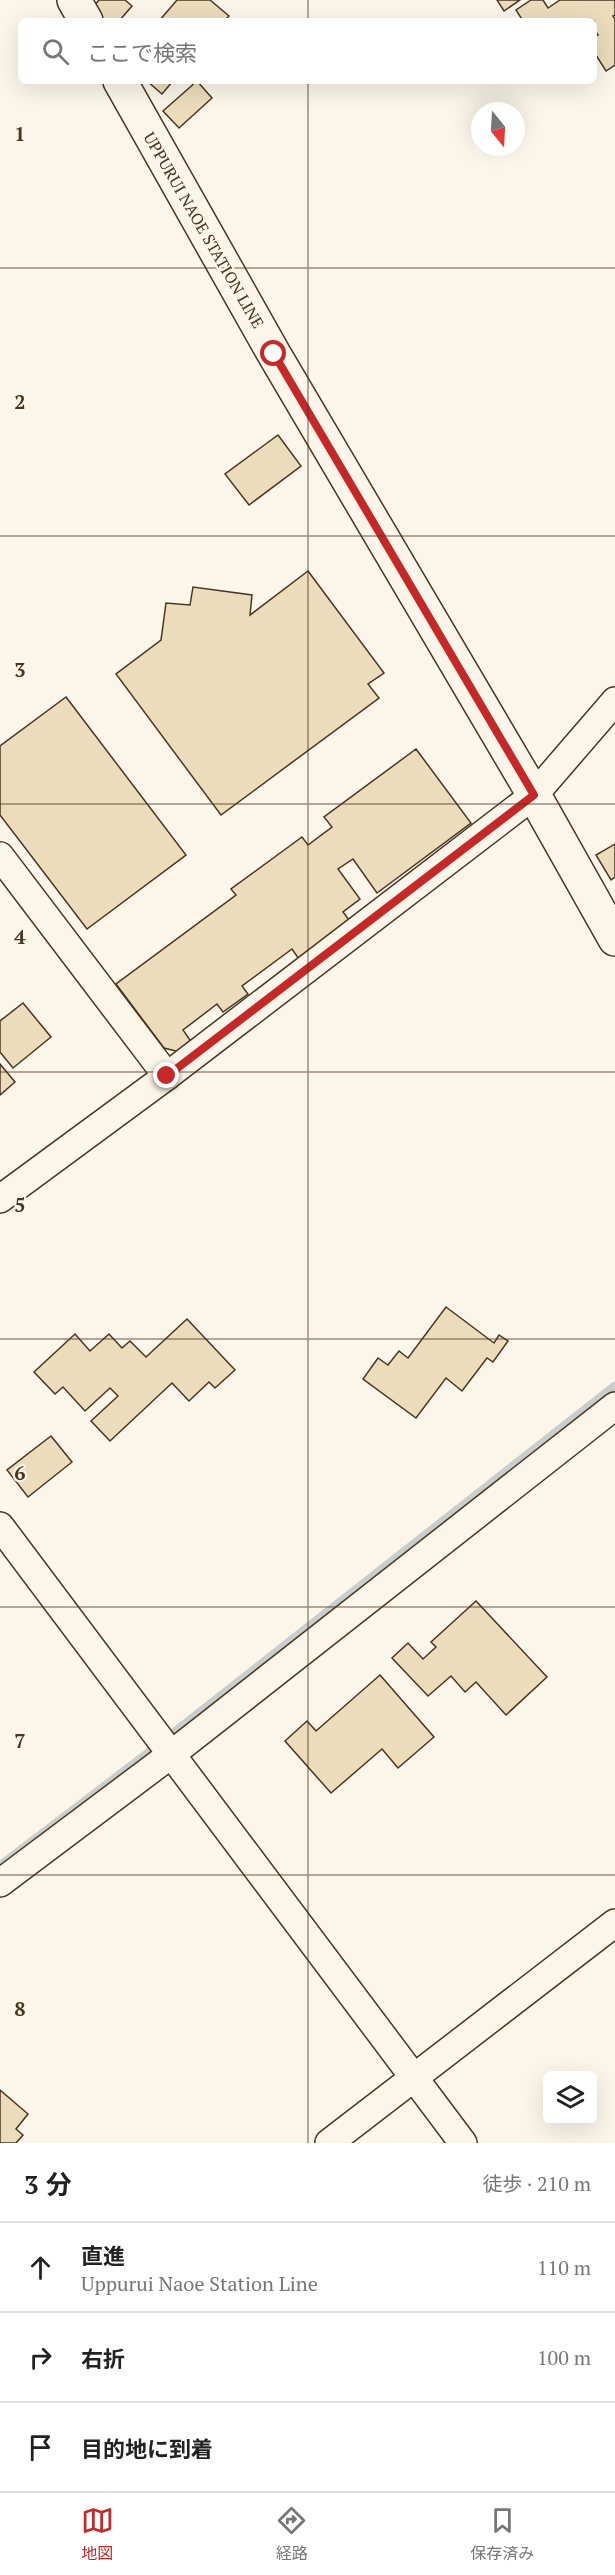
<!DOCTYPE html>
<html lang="ja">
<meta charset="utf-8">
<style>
:root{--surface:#fff;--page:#f6f6f6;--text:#222;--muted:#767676;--line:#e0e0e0;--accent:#c62828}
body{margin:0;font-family:"PT Serif","Noto Sans JP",serif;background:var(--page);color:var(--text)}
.controls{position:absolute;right:18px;bottom:18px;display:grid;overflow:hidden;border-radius:9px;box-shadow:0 6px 24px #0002}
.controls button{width:54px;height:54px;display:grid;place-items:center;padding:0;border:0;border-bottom:2px solid var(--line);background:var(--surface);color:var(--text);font:30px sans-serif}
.compass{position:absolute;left:471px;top:102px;width:54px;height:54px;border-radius:50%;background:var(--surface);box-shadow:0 6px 24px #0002;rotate:162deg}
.stop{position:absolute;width:18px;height:18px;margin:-14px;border:4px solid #c62828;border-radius:50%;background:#fff}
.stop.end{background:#c62828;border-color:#fff;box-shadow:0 2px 6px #0008}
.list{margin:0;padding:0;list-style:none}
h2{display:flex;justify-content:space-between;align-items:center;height:78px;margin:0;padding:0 24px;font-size:26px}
h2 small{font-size:20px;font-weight:400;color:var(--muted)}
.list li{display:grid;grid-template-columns:39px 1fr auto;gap:18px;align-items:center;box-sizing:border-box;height:90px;padding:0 24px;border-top:2px solid var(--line)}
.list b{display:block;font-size:22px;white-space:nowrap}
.list p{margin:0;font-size:20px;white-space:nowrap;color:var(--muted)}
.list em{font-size:20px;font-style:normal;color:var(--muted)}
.icon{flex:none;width:33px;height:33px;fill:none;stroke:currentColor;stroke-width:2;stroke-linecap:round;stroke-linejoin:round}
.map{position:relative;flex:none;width:615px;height:2143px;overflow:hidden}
.search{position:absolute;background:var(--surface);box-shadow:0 6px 24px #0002;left:18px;right:18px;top:18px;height:66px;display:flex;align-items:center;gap:15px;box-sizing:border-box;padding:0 21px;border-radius:9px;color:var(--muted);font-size:22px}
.sheet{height:348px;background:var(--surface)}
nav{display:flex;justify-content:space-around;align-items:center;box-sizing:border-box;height:84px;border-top:2px solid var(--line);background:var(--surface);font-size:16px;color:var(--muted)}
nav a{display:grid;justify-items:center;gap:3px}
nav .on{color:var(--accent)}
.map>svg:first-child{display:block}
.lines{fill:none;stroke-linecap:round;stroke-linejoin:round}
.stream{stroke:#c9cecd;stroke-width:9}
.building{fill:#ecdcbc;stroke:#4a3520;stroke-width:1.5}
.street-casing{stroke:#4a3520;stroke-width:30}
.secondary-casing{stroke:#4a3520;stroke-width:36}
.street{stroke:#fbf6e9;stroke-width:27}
.secondary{stroke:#fbf6e9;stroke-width:33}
.route{stroke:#c62828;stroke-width:8}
.grid{fill:none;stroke:#4a3520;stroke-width:1.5;stroke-opacity:0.55}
.labels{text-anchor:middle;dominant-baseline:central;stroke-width:4.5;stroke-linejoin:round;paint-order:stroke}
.street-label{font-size:16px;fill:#4a3520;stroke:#fbf6e9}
.grid-label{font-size:20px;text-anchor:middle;font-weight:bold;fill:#4a3520;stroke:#fbf6e9;stroke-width:4.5;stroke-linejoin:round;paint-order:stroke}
</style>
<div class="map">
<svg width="615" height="2143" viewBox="0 0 615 2143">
<rect width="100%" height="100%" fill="#fbf6e9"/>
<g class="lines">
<!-- stream -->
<polyline class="stream" points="0,1866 148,1753 615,1386"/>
</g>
<!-- building -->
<g class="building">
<polygon points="99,0 125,0 132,6 119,21 100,21 89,12"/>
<polygon points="177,0 210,0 229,16 224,21 159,21"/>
<polygon points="497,0 520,0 504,11"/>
<polygon points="531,0 543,0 548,8 560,0 615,0 615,15 613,16 615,19 615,65 606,71 594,52 594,37 598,35 594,29 594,21 523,21 516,10"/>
<polygon points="147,81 173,81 162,94"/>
<polygon points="197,81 212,98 179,128 163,111"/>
<polygon points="278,435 301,466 249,505 225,474"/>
<polygon points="308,571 384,673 368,684 379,698 221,815 116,674 161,640 166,603 190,605 193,587 252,595 250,615"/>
<polygon points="66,697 186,855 87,929 0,815 0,746"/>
<polygon points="416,749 471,823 377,893 353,859 338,869 360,899 343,912 352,924 301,962 292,949 242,986 248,994 223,1012 217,1004 183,1030 192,1043 180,1052 164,1048 116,984 236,895 231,889 302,837 308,845 332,827 324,817"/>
<polygon points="615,844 615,877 611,880 596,855"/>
<polygon points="23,1003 51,1037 13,1068 0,1052 0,1021"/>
<polygon points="0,1064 15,1082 0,1095"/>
<polygon points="446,1307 494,1343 499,1335 508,1341 493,1362 487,1358 462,1391 446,1378 416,1418 363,1379 378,1358 388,1365 399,1351 408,1358"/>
<polygon points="187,1319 235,1370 215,1388 209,1382 189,1401 172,1383 110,1441 91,1421 118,1396 110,1388 85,1411 63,1387 55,1394 34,1372 75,1334 90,1351 109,1334 122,1348 130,1341 146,1357"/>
<polygon points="51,1436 72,1462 28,1497 7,1470"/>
<polygon points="476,1601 547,1677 506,1715 476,1682 465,1692 451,1676 428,1696 392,1658 408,1643 423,1659 436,1647 431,1642"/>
<polygon points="380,1675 434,1737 398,1768 382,1749 331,1793 285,1741 307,1721 316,1731"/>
<polygon points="0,2090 28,2114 16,2129 23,2135 16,2143 0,2143"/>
</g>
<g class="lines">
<defs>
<g id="street">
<polyline points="0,856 167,1076"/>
<polyline points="0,1199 167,1076 534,795 615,701"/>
<polyline points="0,1526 463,2143"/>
<polyline points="0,1883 173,1753 615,1406"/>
<polyline points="329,2143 615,1923"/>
</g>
<g id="secondary">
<polyline points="74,0 86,21"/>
<polyline points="120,81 274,354 534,795 615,939"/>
</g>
</defs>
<!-- street casing -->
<use href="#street" class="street-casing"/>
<!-- secondary casing -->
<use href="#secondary" class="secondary-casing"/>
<!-- street -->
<use href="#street" class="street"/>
<!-- secondary -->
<use href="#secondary" class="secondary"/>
</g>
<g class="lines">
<!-- route -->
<polyline class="route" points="167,1076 534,795 274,354"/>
</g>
<!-- grid -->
<path class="grid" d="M308,0V21M308,81V2143M0,268H615M0,536H615M0,804H615M0,1072H615M0,1339H615M0,1607H615M0,1875H615"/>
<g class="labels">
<!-- street labels -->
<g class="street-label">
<text transform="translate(204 230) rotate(60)">UPPURUI NAOE STATION LINE</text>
</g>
</g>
<g class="grid-label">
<text x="20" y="141">1</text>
<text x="20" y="409">2</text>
<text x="20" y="677">3</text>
<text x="20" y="944">4</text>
<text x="20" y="1212">5</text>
<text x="20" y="1480">6</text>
<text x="20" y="1748">7</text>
<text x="20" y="2016">8</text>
</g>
</svg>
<div class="controls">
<button><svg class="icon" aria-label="layers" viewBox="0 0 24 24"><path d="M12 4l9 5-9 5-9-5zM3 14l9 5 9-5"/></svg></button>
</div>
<svg class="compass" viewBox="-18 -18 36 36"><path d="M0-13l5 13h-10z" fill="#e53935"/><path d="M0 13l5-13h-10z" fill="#767676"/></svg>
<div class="stop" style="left:274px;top:354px"></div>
<div class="stop end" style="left:167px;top:1076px"></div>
<div class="search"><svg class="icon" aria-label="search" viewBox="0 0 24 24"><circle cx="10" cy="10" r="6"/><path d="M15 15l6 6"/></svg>ここで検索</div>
</div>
<section class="sheet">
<h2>3 分<small>徒歩 · 210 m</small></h2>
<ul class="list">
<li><svg class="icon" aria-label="ahead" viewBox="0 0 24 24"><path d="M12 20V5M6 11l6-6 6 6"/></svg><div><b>直進</b><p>Uppurui Naoe Station Line</p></div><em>110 m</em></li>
<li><svg class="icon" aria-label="right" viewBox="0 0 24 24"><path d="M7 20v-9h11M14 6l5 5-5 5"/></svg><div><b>右折</b></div><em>100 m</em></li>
<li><svg class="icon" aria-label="arrive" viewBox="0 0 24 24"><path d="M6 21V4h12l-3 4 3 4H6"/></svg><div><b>目的地に到着</b></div></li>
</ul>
</section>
<nav>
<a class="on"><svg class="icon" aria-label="map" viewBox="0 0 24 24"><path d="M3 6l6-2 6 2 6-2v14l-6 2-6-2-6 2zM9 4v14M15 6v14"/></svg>地図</a>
<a><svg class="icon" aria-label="directions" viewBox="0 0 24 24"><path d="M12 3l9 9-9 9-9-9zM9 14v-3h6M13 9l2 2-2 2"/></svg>経路</a>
<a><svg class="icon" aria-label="saved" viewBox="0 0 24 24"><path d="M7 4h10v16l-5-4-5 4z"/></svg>保存済み</a>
</nav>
